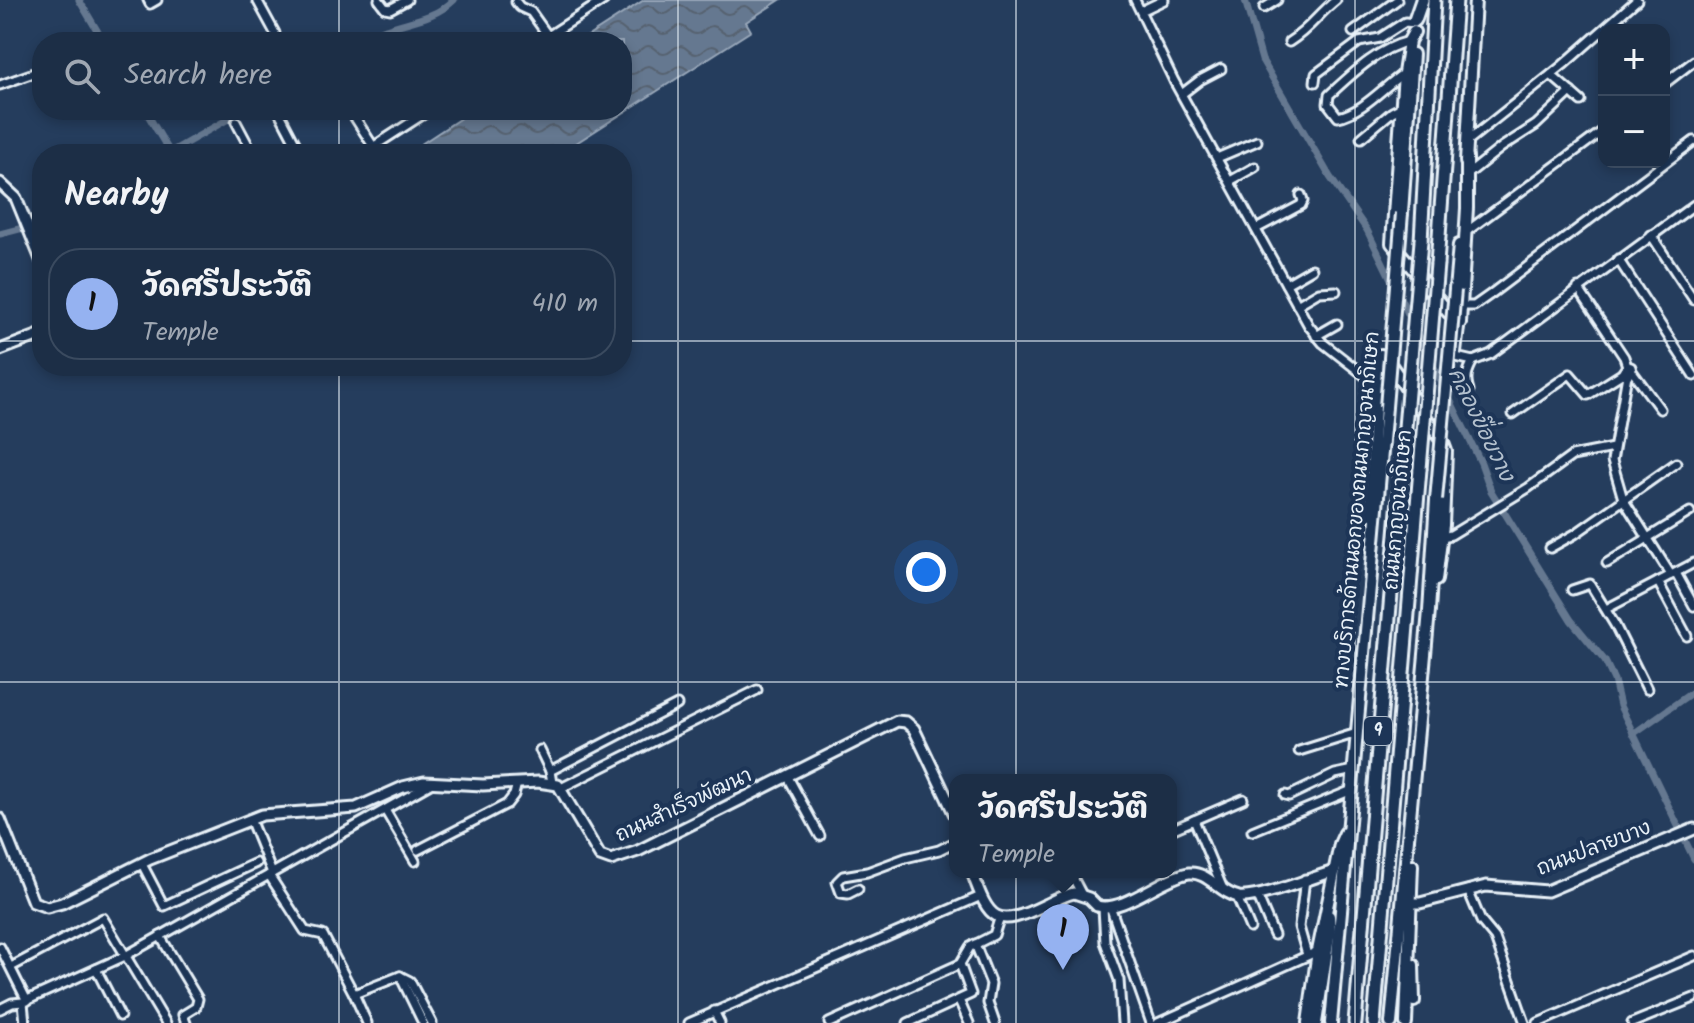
<!DOCTYPE html>
<meta charset="utf-8">
<style>
:root{--surface:#1c2e46;--page:#293a51;--text:#f1f3f6;--muted:#a0a8b3;--line:#3a4a5f;--accent:#95b2f1}
body{margin:0;font-family:Kalam,"Playpen Sans Thai",sans-serif;background:var(--page);color:var(--text)}
.controls{position:absolute;right:24px;top:24px;display:grid;overflow:hidden;border-radius:16px;box-shadow:0 4px 12px #0003}
.controls button{width:72px;height:72px;display:grid;place-items:center;padding:0;border:0;border-bottom:2px solid var(--line);background:var(--surface);color:var(--text);font:40px sans-serif}
.you{position:absolute;left:926px;top:572px;width:28px;height:28px;margin:-20px;border:6px solid #fff;border-radius:50%;background:#1a73e8;box-shadow:0 0 0 12px #1a73e833}
.badge{display:grid;place-items:center;width:52px;height:52px;border-radius:50%;background:var(--accent);color:#111;font-size:26px;font-weight:700}
.pin{position:absolute;translate:-50% -66px;filter:drop-shadow(0 2px 4px #0008)}
.pin::after{content:'';position:absolute;top:42px;width:28px;height:24px;background:inherit;clip-path:polygon(0 0,100% 0,50% 100%)}
.popup{position:absolute;left:949px;top:774px;width:228px;height:104px;box-sizing:border-box;display:grid;place-content:center;border-radius:16px;background:var(--surface);filter:drop-shadow(0 2px 6px #0005);font-size:26px;white-space:nowrap;color:var(--muted)}
.popup b{font-size:30px;color:var(--text)}
.popup::after{content:'';position:absolute;left:50%;top:100%;margin-left:-16px;border:16px solid transparent;border-top-color:var(--surface)}
.list{margin:0;padding:0;list-style:none}
h2{display:flex;justify-content:space-between;align-items:center;height:104px;margin:0;padding:0 32px;font-size:34px}
h2 small{font-size:26px;font-weight:400;color:var(--muted)}
.list li{display:grid;grid-template-columns:52px 1fr auto;gap:24px;align-items:center;box-sizing:border-box;height:112px;margin:0 16px 16px;padding:0 16px;border:2px solid var(--line);border-radius:32px}
.list b{display:block;font-size:30px;white-space:nowrap}
.list p{margin:0;font-size:26px;white-space:nowrap;color:var(--muted)}
.list em{font-size:26px;font-style:normal;color:var(--muted)}
.icon{flex:none;width:44px;height:44px;fill:none;stroke:currentColor;stroke-width:2;stroke-linecap:round;stroke-linejoin:round}
.map{position:relative;flex:none;width:1694px;height:1023px;overflow:hidden}
.search{position:absolute;background:var(--surface);box-shadow:0 4px 12px #0003;left:32px;top:32px;width:600px;height:88px;display:flex;align-items:center;gap:20px;box-sizing:border-box;padding:0 28px;border-radius:32px;color:var(--muted);font-size:30px}
.panel{position:absolute;background:var(--surface);box-shadow:0 4px 12px #0003;left:32px;top:144px;width:600px;height:232px;border-radius:32px}
.map>svg:first-child{display:block}
.water{fill:url(#water-waves);stroke:#99a8ba;stroke-width:2}
.lines{fill:none;stroke-linecap:round;stroke-linejoin:round}
.canal{stroke:#657890;stroke-width:7}
.minor-casing{stroke:#e8f1f8;stroke-width:13}
.tertiary-casing{stroke:#e8f1f8;stroke-width:15}
.secondary-casing{stroke:#e8f1f8;stroke-width:16}
.trunk-casing{stroke:#e8f1f8;stroke-width:17}
.minor{stroke:#1d3557;stroke-width:7}
.tertiary{stroke:#1d3557;stroke-width:9}
.secondary{stroke:#1d3557;stroke-width:10}
.trunk{stroke:#1d3557;stroke-width:11}
.secondary-bridge-casing{stroke:#e8f1f8;stroke-width:16;stroke-linecap:butt}
.trunk-bridge-casing{stroke:#e8f1f8;stroke-width:17;stroke-linecap:butt}
.secondary-bridge{stroke:#1d3557;stroke-width:10}
.trunk-bridge{stroke:#1d3557;stroke-width:11}
.grid{fill:none;stroke:#e8f1f8;stroke-width:2;stroke-opacity:0.55}
.labels{text-anchor:middle;dominant-baseline:central;stroke-width:8;stroke-linejoin:round;paint-order:stroke}
.shield{fill:#1d3557;stroke:#abb9c8;stroke-width:2}
.shield-label{font-size:18px;font-weight:bold;fill:#e8f1f8}
.street-label{font-size:20px;fill:#e8f1f8;stroke:#1d3557}
.water-label{font-size:22px;font-style:italic;fill:#b4c1ce;stroke:#1d3557}
</style>
<div class="map">
<svg width="1694" height="1023" viewBox="0 0 1694 1023">
<defs>
<pattern id="water-waves" width="16" height="10" patternUnits="userSpaceOnUse" patternTransform="scale(2)"><rect width="16" height="10" fill="#657890"/><path d="M0 5q4-4 8 0t8 0" fill="none" stroke="#576270"/></pattern>
</defs>
<rect width="100%" height="100%" fill="#253d5d"/>
<filter id="ink" filterUnits="userSpaceOnUse"><feTurbulence type="fractalNoise" baseFrequency=".0125" numOctaves="2"/><feDisplacementMap in="SourceGraphic" scale="16" xChannelSelector="R" yChannelSelector="G"/><feConvolveMatrix kernelMatrix="1 2 1 2 8 2 1 2 1" color-interpolation-filters="sRGB"/></filter>
<g filter="url(#ink)">
<!-- water -->
<polygon class="water" points="644,0 780,0 746,22 751,31 559,154 406,154 473,110 622,110 622,42 579,42"/>
<g class="lines">
<!-- canal -->
<g class="canal">
<polyline points="79,0 104,42"/>
<polyline points="1245,0 1262,60 1330,177 1367,230 1481,463 1491,491 1571,620 1605,661 1614,680 1620,706 1694,859"/>
<path d="M361,42C389,20 427,26 454,0"/>
<polyline points="145,110 171,154"/>
<polyline points="167,154 244,110"/>
<polyline points="0,234 42,223"/>
<polyline points="1633,734 1694,691"/>
</g>
<defs>
<g id="minor">
<polyline points="148,0 150,4 157,0"/>
<polyline points="257,0 275,33"/>
<polyline points="379,0 385,8 390,9 407,0"/>
<polyline points="1135,0 1174,81 1309,326 1323,343 1369,379 1377,382"/>
<polyline points="516,2 520,7 531,12 548,36"/>
<polyline points="1264,8 1277,0"/>
<polyline points="1141,11 1164,0"/>
<polyline points="1353,32 1397,0"/>
<polyline points="539,42 604,0"/>
<path d="M1289,42C1311,28 1317,15 1336,0"/>
<path d="M1404,73C1382,88 1364,111 1338,117L1328,104L1329,95C1352,74 1377,49 1409,41"/>
<polyline points="1551,75 1581,101"/>
<polyline points="1315,82 1316,74 1359,42 1380,38 1405,22 1414,23"/>
<polyline points="1664,84 1694,61"/>
<polyline points="0,85 42,70"/>
<polyline points="1183,93 1200,80 1221,69"/>
<polyline points="278,110 301,154"/>
<polyline points="350,110 373,146"/>
<polyline points="236,122 253,154"/>
<polyline points="1361,138 1392,112 1402,107"/>
<polyline points="1468,141 1563,65 1637,0"/>
<polyline points="362,154 430,110"/>
<polyline points="1217,158 1257,141"/>
<polyline points="1467,175 1502,147 1536,125 1571,92"/>
<polyline points="1230,181 1255,167"/>
<polyline points="1256,229 1301,205 1303,201 1301,195"/>
<polyline points="1466,232 1604,130"/>
<polyline points="1651,235 1694,300"/>
<polyline points="1618,259 1694,376"/>
<polyline points="1286,284 1312,269"/>
<polyline points="1578,288 1624,357 1627,366 1631,367 1632,371 1628,375 1623,372 1627,366"/>
<polyline points="1297,305 1319,292 1336,291"/>
<polyline points="1462,306 1474,306 1491,294 1694,141"/>
<polyline points="1460,323 1456,357 1473,361 1491,354 1694,205"/>
<polyline points="1316,336 1337,324"/>
<polyline points="1632,371 1660,409"/>
<polyline points="1627,375 1612,461 1623,499 1671,575"/>
<path d="M1469,390C1465,378 1467,372 1473,361"/>
<polyline points="1513,414 1570,374 1588,395 1623,373"/>
<polyline points="1442,537 1451,535 1528,488 1572,456 1613,448"/>
<polyline points="1550,548 1575,534 1676,463"/>
<polyline points="1607,563 1690,512"/>
<polyline points="1676,573 1694,606"/>
<polyline points="1658,582 1687,636"/>
<polyline points="1572,590 1590,584 1615,625 1647,689"/>
<polyline points="1606,609 1694,563"/>
<polyline points="540,750 550,771 552,783"/>
<polyline points="1299,751 1357,733"/>
<polyline points="550,771 677,705"/>
<polyline points="788,777 820,836"/>
<polyline points="561,788 757,690"/>
<polyline points="1285,795 1289,796 1335,774 1354,770"/>
<polyline points="385,810 415,861"/>
<polyline points="250,819 272,873"/>
<polyline points="1194,820 1223,889"/>
<polyline points="1171,830 1243,799"/>
<polyline points="1252,831 1352,790"/>
<polyline points="418,850 507,804 514,795 517,783"/>
<polyline points="142,864 164,906 256,863"/>
<polyline points="1070,872 1081,893"/>
<polyline points="269,875 305,931 323,935 354,994"/>
<polyline points="1305,879 1299,927 1307,955"/>
<polyline points="858,889 848,894 841,893 837,882 843,876 867,872 905,858 939,850 955,842"/>
<polyline points="1468,890 1481,921 1495,938 1525,1023"/>
<polyline points="1257,895 1274,935"/>
<polyline points="1237,897 1250,928"/>
<polyline points="1110,906 1151,1023"/>
<polyline points="1103,908 1105,942 1119,980 1122,1023"/>
<polyline points="160,936 198,999 196,1007 183,1015 186,1023"/>
<polyline points="975,944 991,984 988,1003 995,1023"/>
<polyline points="0,947 27,1001"/>
<polyline points="11,967 103,918 166,1023"/>
<polyline points="96,969 120,1016"/>
<polyline points="400,976 423,1023"/>
<polyline points="959,1000 969,1023"/>
<polyline points="0,1009 12,1003 23,1002"/>
<polyline points="714,1011 720,1023"/>
<polyline points="25,1023 23,1002 127,955 432,783"/>
<polyline points="367,1023 354,994 400,976 410,981 432,1023"/>
<polyline points="689,1023 981,896"/>
<polyline points="829,1023 960,964 970,947 994,935 999,919"/>
<polyline points="908,1023 971,994 960,964"/>
<polyline points="1158,1023 1318,951"/>
<polyline points="1538,1023 1694,956"/>
<polyline points="1632,1023 1694,998"/>
</g>
<g id="tertiary">
<polyline points="0,183 16,198 42,262"/>
<polyline points="0,350 42,334"/>
<polyline points="0,819 33,902 47,907 62,903 150,859 262,815 356,808 403,787 424,782 483,785 538,782 558,785 600,856 611,860 638,851 897,721 906,722 914,729 955,815"/>
<path d="M972,872C989,921 996,929 1045,905C1054,901 1064,895 1074,893L1089,898L1097,906C1124,913 1162,877 1189,873C1207,871 1221,894 1239,897C1260,899 1311,878 1334,871"/>
<polyline points="1412,903 1420,903 1486,886 1547,891 1694,829"/>
</g>
<g id="secondary">
<polyline points="1414,32 1409,41 1404,73 1392,243 1448,312 1460,323 1467,208 1467,157"/>
<polyline points="1466,162 1475,0"/>
<polyline points="1402,213 1413,54"/>
<polyline points="1455,290 1459,245"/>
<polyline points="1370,514 1377,361 1381,355 1386,358 1443,443 1446,451 1443,525 1436,580"/>
<polyline points="1413,965 1414,1001"/>
<polyline points="1308,1023 1318,951 1340,844 1345,833"/>
<polyline points="1316,1023 1330,930 1329,916"/>
<polyline points="1331,1023 1386,407"/>
<polyline points="1391,1023 1429,611 1436,500"/>
<polyline points="1406,1023 1412,865"/>
</g>
<g id="trunk">
<polyline points="1415,20 1422,0"/>
<polyline points="1421,241 1434,0"/>
<polyline points="1437,264 1456,0"/>
<polyline points="1355,1023 1404,439"/>
<polyline points="1374,1023 1420,469"/>
</g>
</defs>
<!-- minor casing -->
<use href="#minor" class="minor-casing"/>
<!-- tertiary casing -->
<use href="#tertiary" class="tertiary-casing"/>
<!-- secondary casing -->
<use href="#secondary" class="secondary-casing"/>
<!-- trunk casing -->
<use href="#trunk" class="trunk-casing"/>
<!-- minor -->
<use href="#minor" class="minor"/>
<!-- tertiary -->
<use href="#tertiary" class="tertiary"/>
<!-- secondary -->
<use href="#secondary" class="secondary"/>
<!-- trunk -->
<use href="#trunk" class="trunk"/>
<defs>
<g id="secondary-bridge">
<polyline points="1386,407 1402,213"/>
<polyline points="1436,500 1455,290"/>
</g>
<g id="trunk-bridge">
<polyline points="1404,439 1421,241"/>
<polyline points="1420,469 1437,264"/>
</g>
</defs>
<!-- secondary-bridge casing -->
<use href="#secondary-bridge" class="secondary-bridge-casing"/>
<!-- trunk-bridge casing -->
<use href="#trunk-bridge" class="trunk-bridge-casing"/>
<!-- secondary-bridge -->
<use href="#secondary-bridge" class="secondary-bridge"/>
<!-- trunk-bridge -->
<use href="#trunk-bridge" class="trunk-bridge"/>
</g>
</g>
<!-- grid -->
<path class="grid" d="M339,0V42M678,0V1023M1016,0V1023M1355,0V1023M339,110V154M0,341H42M622,341H1694M339,366V1023M0,682H1694"/>
<g class="labels">
<!-- shield labels -->
<rect class="shield" x="1364" y="717" width="28" height="28" rx="6"/>
<g class="shield-label">
<text x="1378" y="731">9</text>
</g>
<!-- street labels -->
<g class="street-label">
<text transform="translate(1358 510) rotate(-85)">ทางบริการด้านนอกของถนนกาญจนาภิเษก</text>
<text transform="translate(1399 510) rotate(-85)">ถนนกาญจนาภิเษก</text>
<text transform="translate(684 806) rotate(-25)">ถนนสำเร็จพัฒนา</text>
<text transform="translate(1594 849) rotate(-21)">ถนนปลายบาง</text>
</g>
<!-- water labels -->
<g class="water-label">
<text transform="translate(1480 425) rotate(64)">คลองขื่อขวาง</text>
</g>
</g>
</svg>
<div class="controls">
<button>+</button>
<button>−</button>
</div>
<div class="you"></div>
<div class="pin badge" style="left:1063px;top:970px">1</div>
<div class="popup"><b>วัดศรีประวัติ</b>Temple</div>
<div class="search"><svg class="icon" aria-label="search" viewBox="0 0 24 24"><circle cx="10" cy="10" r="6"/><path d="M15 15l6 6"/></svg>Search here</div>
<section class="panel">
<h2>Nearby<small></small></h2>
<ul class="list">
<li><span class="badge">1</span><div><b>วัดศรีประวัติ</b><p>Temple</p></div><em>410 m</em></li>
</ul>
</section>
</div>
